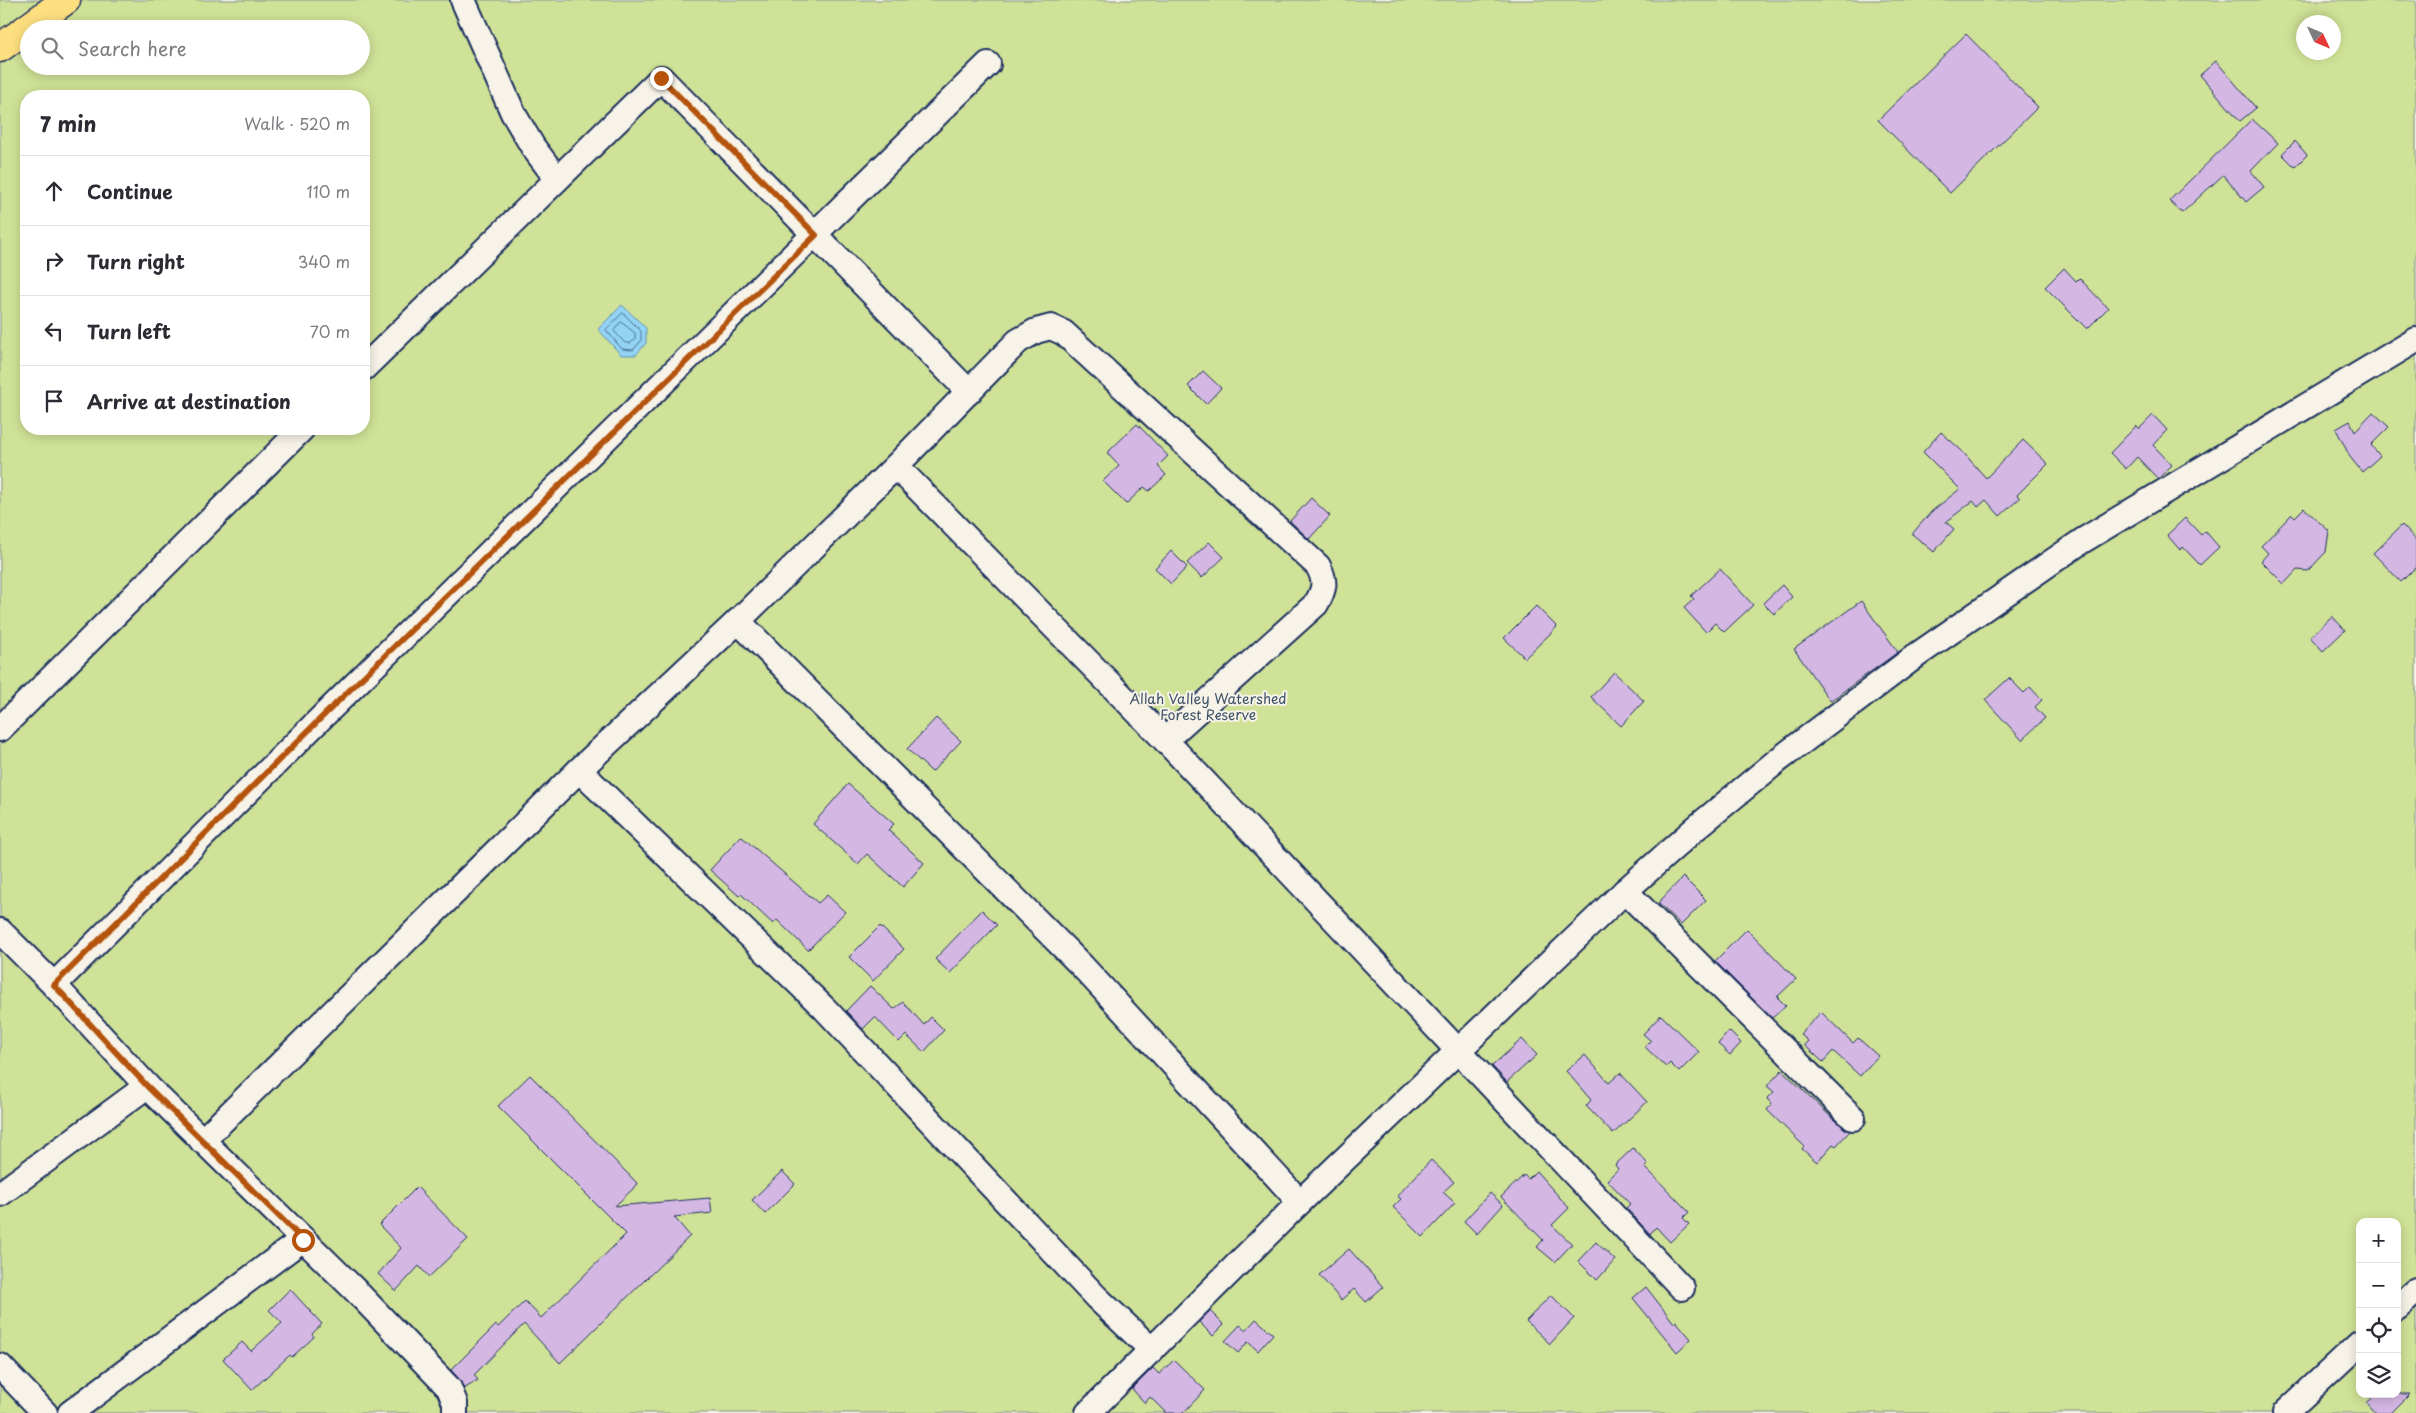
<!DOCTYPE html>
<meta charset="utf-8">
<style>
:root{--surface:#fff;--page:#f2f2f3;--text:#2b2b33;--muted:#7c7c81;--line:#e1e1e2}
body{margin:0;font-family:"Playpen Sans",sans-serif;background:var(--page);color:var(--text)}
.controls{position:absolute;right:15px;bottom:15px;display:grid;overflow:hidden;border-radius:10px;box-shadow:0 2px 12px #0003}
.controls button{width:45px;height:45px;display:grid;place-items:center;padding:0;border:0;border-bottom:1px solid var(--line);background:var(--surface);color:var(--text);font:25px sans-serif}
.compass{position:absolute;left:2296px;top:15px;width:45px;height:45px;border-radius:50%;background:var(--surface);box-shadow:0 2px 12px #0003;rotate:134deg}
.stop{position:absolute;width:15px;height:15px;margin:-11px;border:4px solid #b45309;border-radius:50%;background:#fff}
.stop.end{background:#b45309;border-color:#fff;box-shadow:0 1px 5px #0008}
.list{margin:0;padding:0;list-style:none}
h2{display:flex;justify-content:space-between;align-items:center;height:65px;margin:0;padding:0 20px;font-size:21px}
h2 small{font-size:16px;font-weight:400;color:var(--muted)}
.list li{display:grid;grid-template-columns:32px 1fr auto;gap:15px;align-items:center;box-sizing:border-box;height:70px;padding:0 20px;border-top:1px solid var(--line)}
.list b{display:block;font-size:19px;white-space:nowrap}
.list em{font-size:16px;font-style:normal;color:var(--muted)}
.icon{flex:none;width:28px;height:28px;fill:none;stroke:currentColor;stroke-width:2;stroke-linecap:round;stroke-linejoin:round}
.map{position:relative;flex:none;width:2416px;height:1413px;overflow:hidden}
.search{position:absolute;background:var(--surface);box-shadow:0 2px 12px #0003;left:20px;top:20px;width:350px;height:55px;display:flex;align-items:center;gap:12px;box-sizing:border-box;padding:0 18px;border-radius:28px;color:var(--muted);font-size:19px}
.panel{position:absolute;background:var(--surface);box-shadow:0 2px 12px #0003;left:20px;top:90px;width:350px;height:345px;border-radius:20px}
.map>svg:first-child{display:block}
.green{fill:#d0e297;stroke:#76887a;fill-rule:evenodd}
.water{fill:#93d3f4;stroke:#6391b8}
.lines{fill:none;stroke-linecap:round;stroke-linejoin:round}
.shore{stroke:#4b719a;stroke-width:1}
.building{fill:#d5b7e4;stroke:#1b2f5e}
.minor-casing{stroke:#1b2f5e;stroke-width:28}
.major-casing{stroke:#1b2f5e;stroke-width:31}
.minor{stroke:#f7f3e8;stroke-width:24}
.major{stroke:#fedf80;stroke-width:28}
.route{stroke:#b45309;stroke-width:6}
.labels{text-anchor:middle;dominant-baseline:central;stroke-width:4;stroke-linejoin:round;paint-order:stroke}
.park-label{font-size:14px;fill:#3f5369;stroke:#f7f3e8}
</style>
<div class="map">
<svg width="2416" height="1413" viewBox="0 0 2416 1413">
<rect width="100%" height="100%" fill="#f7f3e8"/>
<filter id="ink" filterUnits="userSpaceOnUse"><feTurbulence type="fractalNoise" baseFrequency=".02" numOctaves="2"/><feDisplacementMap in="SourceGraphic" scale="10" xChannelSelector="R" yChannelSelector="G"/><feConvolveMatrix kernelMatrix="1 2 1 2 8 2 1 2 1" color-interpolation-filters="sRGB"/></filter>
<g filter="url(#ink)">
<!-- green -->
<path class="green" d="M0,0H2416V1413H0ZM2304,22H2334V52H2304ZM29,29H361V66H29ZM26,96H364V429H26ZM2360,1222H2397V1394H2360Z"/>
<!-- water -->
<polygon class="water" points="622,305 646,328 646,343 636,355 621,355 598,329"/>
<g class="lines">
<!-- shore -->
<g class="shore">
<polygon points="623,313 641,331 641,341 633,350 622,349 606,330"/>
<polygon points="621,322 635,333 635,339 631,343 625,343 614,331"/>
</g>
</g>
<!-- building -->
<g class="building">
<polygon points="1966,34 2038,107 1950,193 1878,120"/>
<polygon points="2216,61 2256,108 2240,121 2200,75"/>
<polygon points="2252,119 2278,143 2251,171 2264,187 2246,202 2223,175 2182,213 2169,201"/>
<polygon points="2295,141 2307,155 2295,167 2282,154"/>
<polygon points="2064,268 2076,281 2079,278 2108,308 2087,329 2045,287"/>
<polygon points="1203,371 1221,388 1206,404 1188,386"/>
<polygon points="2373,412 2389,427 2371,445 2380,456 2362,472 2350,457 2336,429 2350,421 2355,431"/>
<polygon points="2153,415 2167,430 2153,445 2172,465 2158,479 2137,457 2126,469 2110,453 2136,426 2139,429"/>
<polygon points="1137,424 1168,456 1158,466 1166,475 1149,491 1144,487 1126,504 1103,481 1119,466 1107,453"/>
<polygon points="1941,432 1961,450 1986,478 2023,440 2048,464 2017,495 2020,498 2000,516 1986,500 1978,507 1973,501 1946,522 1954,529 1934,552 1912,534 1932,511 1960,489 1923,452"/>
<polygon points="1311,498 1330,516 1309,539 1290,521"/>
<polygon points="2304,508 2329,531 2326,552 2308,571 2297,570 2284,584 2261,561 2268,553 2261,546 2292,514 2295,517"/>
<polygon points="2185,518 2201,535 2205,531 2219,547 2200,565 2183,547 2180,550 2167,535"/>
<polygon points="2402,525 2416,540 2416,567 2401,582 2373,553"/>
<polygon points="1209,542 1224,557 1202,578 1187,563"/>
<polygon points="1171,551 1187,567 1171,584 1155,568"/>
<polygon points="1720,569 1753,605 1724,632 1715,623 1706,632 1684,608 1694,599 1691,596"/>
<polygon points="1782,585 1792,597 1774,614 1763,603"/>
<polygon points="1861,601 1898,652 1830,701 1794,649"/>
<polygon points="1536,606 1557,627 1525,658 1504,638"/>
<polygon points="2332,616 2345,630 2323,651 2310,637"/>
<polygon points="1614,672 1644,701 1621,726 1591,697"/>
<polygon points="2009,678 2024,693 2030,687 2042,700 2035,707 2045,718 2022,740 1985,700"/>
<polygon points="936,718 961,741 932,772 907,749"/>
<polygon points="848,784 894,824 888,830 924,863 903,887 867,854 858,864 813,824"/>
<polygon points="741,836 818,903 827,895 845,912 808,950 777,920 773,924 741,894 739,896 710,870"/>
<polygon points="1683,877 1706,900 1681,925 1658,903"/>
<polygon points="982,910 997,925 950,973 935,959"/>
<polygon points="880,926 904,949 873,981 849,957"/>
<polygon points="1747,929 1796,979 1777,997 1786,1006 1772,1018 1715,961"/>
<polygon points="870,986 894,1009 903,1002 924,1025 931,1017 944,1030 924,1052 906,1035 899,1042 875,1017 863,1029 846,1011"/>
<polygon points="1821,1012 1853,1043 1858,1038 1878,1056 1860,1076 1833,1051 1823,1062 1804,1045 1808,1041 1800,1034"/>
<polygon points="1661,1015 1699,1052 1679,1072 1670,1063 1666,1067 1645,1047 1651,1041 1643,1034"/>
<polygon points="1729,1031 1741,1043 1730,1055 1718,1044"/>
<polygon points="1522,1039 1537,1055 1507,1082 1492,1066"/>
<polygon points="1585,1055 1609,1083 1620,1073 1647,1102 1613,1134 1586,1106 1591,1100 1566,1071"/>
<polygon points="1782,1070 1831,1117 1850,1131 1836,1146 1833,1144 1817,1162 1802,1149 1804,1146 1767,1110 1772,1104 1767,1099 1774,1092 1767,1086"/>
<polygon points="530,1075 638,1184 615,1206 710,1198 712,1213 674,1217 690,1236 560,1363 524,1324 474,1375 478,1380 464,1389 459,1379 451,1370 496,1325 498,1327 525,1301 541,1318 626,1234 498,1106"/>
<polygon points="1633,1148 1648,1164 1645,1167 1689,1212 1683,1218 1689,1224 1670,1242 1656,1227 1650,1234 1626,1208 1630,1204 1607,1180 1618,1169 1615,1165"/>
<polygon points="1431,1160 1454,1182 1443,1192 1455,1203 1423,1237 1393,1207 1401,1199 1397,1196"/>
<polygon points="782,1171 795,1184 765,1214 752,1200"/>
<polygon points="1536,1171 1569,1208 1552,1225 1572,1244 1555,1262 1537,1247 1543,1240 1501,1197 1524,1175 1528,1179"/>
<polygon points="417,1187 468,1239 429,1277 419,1266 396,1291 378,1274 401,1248 379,1225"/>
<polygon points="1490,1193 1503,1205 1477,1234 1464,1221"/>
<polygon points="1596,1242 1615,1260 1597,1280 1578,1261"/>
<polygon points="1349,1249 1383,1287 1366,1302 1354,1289 1341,1300 1319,1275"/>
<polygon points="1646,1287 1674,1323 1676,1321 1691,1339 1677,1352 1633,1298"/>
<polygon points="290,1289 322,1324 312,1334 314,1337 292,1357 290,1355 252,1390 223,1359 242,1342 251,1351 282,1323 269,1310"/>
<polygon points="1551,1295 1574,1318 1550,1344 1526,1321"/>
<polygon points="1210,1311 1224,1325 1213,1336 1199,1322"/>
<polygon points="1256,1319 1273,1334 1258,1351 1248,1342 1238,1353 1225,1341 1240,1325 1246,1330"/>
<polygon points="1174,1360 1205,1390 1183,1413 1166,1413 1150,1397 1145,1403 1132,1389 1153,1368 1159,1374"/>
<polygon points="2376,1394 2410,1394 2391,1413 2376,1413 2367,1403"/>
</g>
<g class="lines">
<defs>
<g id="minor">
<polyline points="463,0 513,113 533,147 557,179"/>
<polyline points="364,368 661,78 969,392"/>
<polyline points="896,466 1165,740 1682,1288"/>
<polyline points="738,621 1082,966 1300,1202"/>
<polyline points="0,729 302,429"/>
<polyline points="579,770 825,1009 1096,1297 1152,1350"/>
<polyline points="1625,891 1853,1118"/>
<polyline points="0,931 54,985 147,1086 355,1290 449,1388 455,1403 455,1413"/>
<polyline points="54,985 319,720 988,64"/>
<path d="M202,1141L579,770L738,621L896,466L1018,341L1036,331L1051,327L1064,333L1318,566C1326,581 1325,589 1316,604L1165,740"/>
<polyline points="0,1194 147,1086"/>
<polyline points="2397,1308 2416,1291"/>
<polyline points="0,1366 45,1413"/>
<polyline points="70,1413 303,1239"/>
<polyline points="1088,1413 1300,1202 1625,891 1697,827 1777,761 1917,655 2082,541 2416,340"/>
<polyline points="2285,1413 2360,1343"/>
</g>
<polyline id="major" points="0,48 66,0"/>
</defs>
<!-- minor casing -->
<use href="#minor" class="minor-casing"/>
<!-- major casing -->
<use href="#major" class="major-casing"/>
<!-- minor -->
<use href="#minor" class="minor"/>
<!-- major -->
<use href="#major" class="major"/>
</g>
</g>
<g class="lines" filter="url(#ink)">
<!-- route -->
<polyline class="route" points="303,1240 147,1086 54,985 319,720 816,235 661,78"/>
</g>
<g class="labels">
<!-- park labels -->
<g class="park-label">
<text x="1208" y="698">Allah Valley Watershed<tspan x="1208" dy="16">Forest Reserve</tspan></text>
</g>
</g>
</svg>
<div class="controls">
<button>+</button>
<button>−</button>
<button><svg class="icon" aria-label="locate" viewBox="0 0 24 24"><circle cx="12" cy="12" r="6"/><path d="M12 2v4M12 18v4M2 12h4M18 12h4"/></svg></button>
<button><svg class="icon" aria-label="layers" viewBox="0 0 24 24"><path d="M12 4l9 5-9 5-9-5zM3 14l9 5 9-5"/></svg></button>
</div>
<svg class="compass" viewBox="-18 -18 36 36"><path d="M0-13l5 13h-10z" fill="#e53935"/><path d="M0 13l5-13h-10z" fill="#7c7c81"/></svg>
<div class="stop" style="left:303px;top:1240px"></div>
<div class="stop end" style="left:661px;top:78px"></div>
<div class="search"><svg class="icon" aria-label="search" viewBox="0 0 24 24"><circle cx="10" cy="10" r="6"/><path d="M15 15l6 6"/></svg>Search here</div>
<section class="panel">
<h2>7 min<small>Walk · 520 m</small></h2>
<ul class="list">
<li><svg class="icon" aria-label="ahead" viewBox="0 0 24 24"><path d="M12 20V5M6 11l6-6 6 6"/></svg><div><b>Continue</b></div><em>110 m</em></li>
<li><svg class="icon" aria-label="right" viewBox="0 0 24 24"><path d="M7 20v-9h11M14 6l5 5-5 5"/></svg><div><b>Turn right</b></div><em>340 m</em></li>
<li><svg class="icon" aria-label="left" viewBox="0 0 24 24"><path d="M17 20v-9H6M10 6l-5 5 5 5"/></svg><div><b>Turn left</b></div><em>70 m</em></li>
<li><svg class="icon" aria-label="arrive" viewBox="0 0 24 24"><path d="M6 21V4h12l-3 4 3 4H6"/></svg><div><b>Arrive at destination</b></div></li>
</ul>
</section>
</div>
